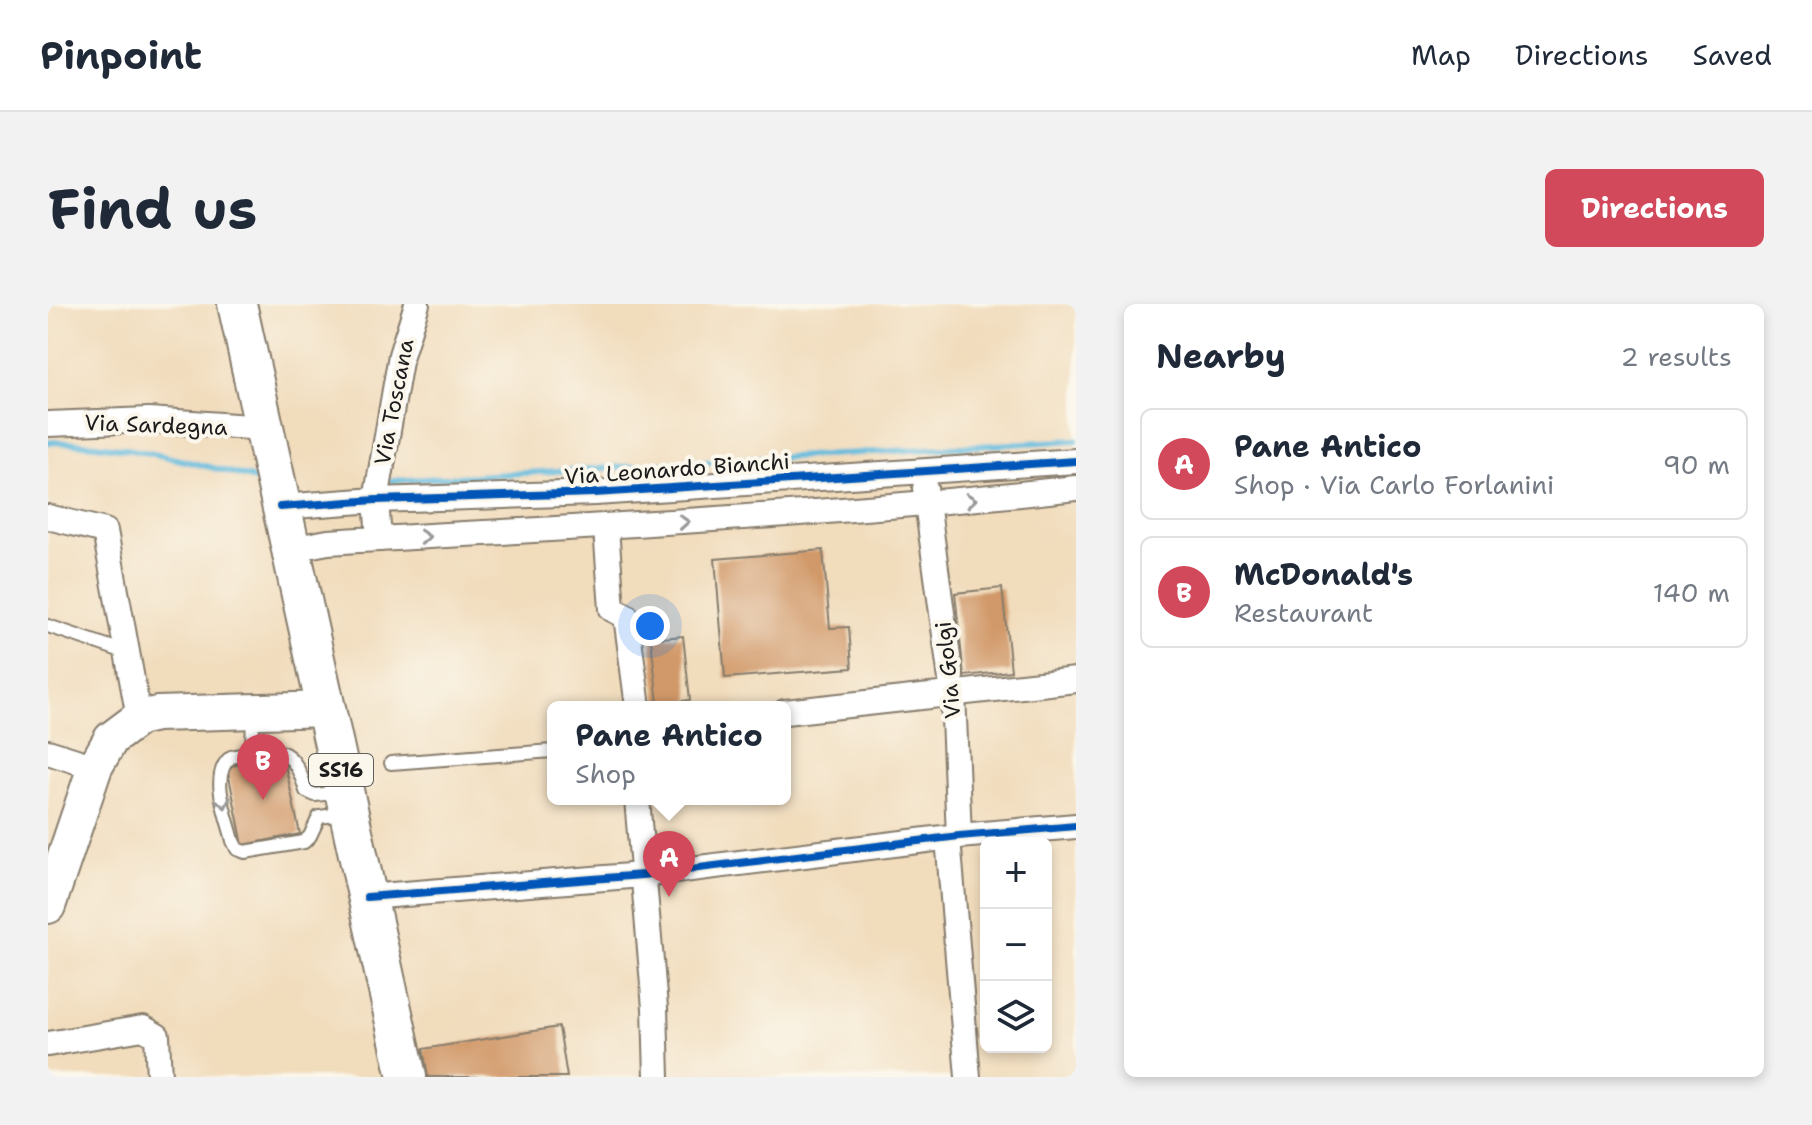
<!DOCTYPE html>
<meta charset="utf-8">
<style>
:root{--surface:#fff;--page:#f2f2f3;--text:#1f2937;--muted:#747a83;--line:#e0e1e3;--accent:#d1495b}
body{margin:0;font-family:"Shantell Sans",sans-serif;background:var(--page);color:var(--text)}
.controls{position:absolute;right:24px;bottom:24px;display:grid;overflow:hidden;border-radius:12px;box-shadow:0 4px 12px #0003}
.controls button{width:72px;height:72px;display:grid;place-items:center;padding:0;border:0;border-bottom:2px solid var(--line);background:var(--surface);color:var(--text);font:40px sans-serif}
.you{position:absolute;left:602px;top:322px;width:28px;height:28px;margin:-20px;border:6px solid #fff;border-radius:50%;background:#1a73e8;box-shadow:0 0 0 12px #1a73e833}
.badge{display:grid;place-items:center;width:52px;height:52px;border-radius:50%;background:var(--accent);color:#fff;font-size:26px;font-weight:700}
.pin{position:absolute;translate:-50% -66px;filter:drop-shadow(0 2px 4px #0008)}
.pin::after{content:'';position:absolute;top:42px;width:28px;height:24px;background:inherit;clip-path:polygon(0 0,100% 0,50% 100%)}
.popup{position:absolute;left:499px;top:397px;width:244px;height:104px;box-sizing:border-box;display:grid;place-content:center;border-radius:12px;background:var(--surface);filter:drop-shadow(0 2px 6px #0005);font-size:26px;white-space:nowrap;color:var(--muted)}
.popup b{font-size:30px;color:var(--text)}
.popup::after{content:'';position:absolute;left:50%;top:100%;margin-left:-16px;border:16px solid transparent;border-top-color:var(--surface)}
.list{margin:0;padding:0;list-style:none}
h2{display:flex;justify-content:space-between;align-items:center;height:104px;margin:0;padding:0 32px;font-size:34px}
h2 small{font-size:26px;font-weight:400;color:var(--muted)}
.list li{display:grid;grid-template-columns:52px 1fr auto;gap:24px;align-items:center;box-sizing:border-box;height:112px;margin:0 16px 16px;padding:0 16px;border:2px solid var(--line);border-radius:12px}
.list b{display:block;font-size:30px;white-space:nowrap}
.list p{margin:0;font-size:26px;white-space:nowrap;color:var(--muted)}
.list em{font-size:26px;font-style:normal;color:var(--muted)}
.icon{flex:none;width:44px;height:44px;fill:none;stroke:currentColor;stroke-width:2;stroke-linecap:round;stroke-linejoin:round}
.map{position:relative;flex:none;width:1028px;height:773px;overflow:hidden;border-radius:12px}
header{display:flex;align-items:center;gap:48px;box-sizing:border-box;height:112px;padding:0 40px;background:var(--surface);border-bottom:2px solid var(--line)}
header strong{font-size:38px}
nav{display:flex;gap:44px;margin-inline-start:auto;font-size:28px}
.intro{display:flex;align-items:center;justify-content:space-between;box-sizing:border-box;height:192px;padding:0 48px}
h1{margin:0;font-size:56px}
.button{padding:20px 36px;border-radius:12px;background:var(--accent);color:#fff;font-size:28px;font-weight:700}
main{display:flex;gap:48px;padding:0 48px}
aside{flex:1;background:var(--surface);border-radius:12px;box-shadow:0 4px 12px #0003}
.map>svg:first-child{display:block}
.lines{fill:none;stroke-linecap:round;stroke-linejoin:round}
.stream{stroke:#5fb9dc;stroke-width:6}
.building{fill:#d19969}
.lane-casing{stroke:#867c6c;stroke-width:16}
.street-casing{stroke:#867c6c;stroke-width:28}
.secondary-casing{stroke:#867c6c;stroke-width:38}
.primary-casing{stroke:#867c6c;stroke-width:42}
.lane{stroke:#fff;stroke-width:12}
.street{stroke:#fff;stroke-width:24}
.secondary{stroke:#fff;stroke-width:34}
.primary{stroke:#fff;stroke-width:38}
.cycleway-casing{stroke:#fbf7ec;stroke-width:13}
.cycleway{stroke:#0057b8;stroke-width:8}
.oneway{stroke:#999}
.labels{text-anchor:middle;dominant-baseline:central;stroke-width:8;stroke-linejoin:round;paint-order:stroke}
.shield{fill:#fbf7ec;stroke:#5f5e5a;stroke-width:2}
.shield-label{font-size:20px;font-weight:bold;fill:#1c1c1c}
.street-label{font-size:22px;fill:#1c1c1c;stroke:#fbf7ec}
</style>
<header>
<strong>Pinpoint</strong>
<nav><a>Map</a><a>Directions</a><a>Saved</a></nav>
</header>
<div class="intro"><h1>Find us</h1><a class="button">Directions</a></div>
<main>
<div class="map">
<svg width="1028" height="773" viewBox="0 0 1028 773">
<rect width="100%" height="100%" fill="#fbf7ec"/>
<filter id="ink" filterUnits="userSpaceOnUse"><feTurbulence type="fractalNoise" baseFrequency=".0125" numOctaves="2"/><feDisplacementMap in="SourceGraphic" scale="16" xChannelSelector="R" yChannelSelector="G"/><feConvolveMatrix kernelMatrix="1 2 1 2 8 2 1 2 1" color-interpolation-filters="sRGB"/></filter>
<filter id="wash" filterUnits="userSpaceOnUse"><feTurbulence type="fractalNoise" baseFrequency=".006" numOctaves="4" result="noise"/><feDisplacementMap in="SourceGraphic" scale="32" xChannelSelector="R" yChannelSelector="G"/><feGaussianBlur stdDeviation="1.8" result="paint"/><feColorMatrix in="noise" values="0 0 0 0 0 0 0 0 0 0 0 0 0 0 0 0 0 1.4 0 .05"/><feComposite in="paint" operator="in"/></filter>
<g filter="url(#wash)">
<rect width="100%" height="100%" fill="#f1dcbc"/>
<g class="lines">
<!-- stream -->
<g class="stream">
<path d="M0,138C75,139 139,157 211,176"/>
<polyline points="343,177 1028,136"/>
</g>
</g>
<g id="blocks">
<!-- building -->
<g class="building">
<polygon points="775,246 782,324 801,323 804,364 677,374 667,255"/>
<polygon points="954,284 963,367 916,372 907,289"/>
<polygon points="635,332 642,396 610,400 603,335"/>
<polygon points="235,451 252,530 195,541 179,463"/>
<polygon points="511,723 519,773 380,773 375,745"/>
</g>
</g>
</g>
<g filter="url(#ink)">
<use href="#blocks" fill-opacity="0" stroke="#867c6c" stroke-width="2"/>
<g class="lines">
<defs>
<g id="lane">
<polyline points="0,322 80,349"/>
<polyline points="204,449 205,409"/>
<polyline points="343,459 505,447"/>
<path d="M294,488L267,491L258,487C244,437 227,444 183,453C160,471 180,514 185,537L189,545L197,548L256,538L262,532L271,513L295,510"/>
</g>
<g id="street">
<polyline points="0,120 101,116 216,124"/>
<polyline points="877,184 905,390 911,532"/>
<polyline points="232,203 328,196 547,189 1028,157"/>
<polyline points="0,213 57,227 91,414"/>
<polyline points="558,224 564,305 578,312 590,403"/>
<polyline points="331,235 328,196 353,51 369,0"/>
<path d="M243,245L280,238C530,223 779,212 1028,184"/>
<polyline points="737,408 1028,376"/>
<polyline points="0,448 47,463"/>
<polyline points="589,495 607,704 609,773"/>
<polyline points="900,534 920,773"/>
<polyline points="319,593 594,571 911,532 1028,522"/>
<polyline points="0,740 95,724 109,732 111,773"/>
</g>
<polyline id="secondary" points="0,602 47,463 63,435 91,414 109,410 280,405"/>
<polyline id="primary" points="189,0 359,773"/>
</defs>
<!-- lane casing -->
<use href="#lane" class="lane-casing"/>
<!-- street casing -->
<use href="#street" class="street-casing"/>
<!-- secondary casing -->
<use href="#secondary" class="secondary-casing"/>
<!-- primary casing -->
<use href="#primary" class="primary-casing"/>
<!-- lane -->
<use href="#lane" class="lane"/>
<!-- street -->
<use href="#street" class="street"/>
<!-- secondary -->
<use href="#secondary" class="secondary"/>
<!-- primary -->
<use href="#primary" class="primary"/>
<defs>
<g id="cycleway">
<polyline points="232,203 328,196 547,189 1028,157"/>
<polyline points="319,593 594,571 911,532 1028,522"/>
</g>
</defs>
<!-- cycleway casing -->
<use href="#cycleway" class="cycleway-casing"/>
<!-- cycleway -->
<use href="#cycleway" class="cycleway"/>
</g>
<!-- one-way arrows -->
<defs><path id="oneway-chevron" d="M-2-3.5L2.5 0L-2 3.5" fill="none" stroke-width="1.6" stroke-linecap="round" stroke-linejoin="round" transform="scale(2)"/></defs>
<g class="oneway">
<use href="#oneway-chevron" transform="translate(923 196) rotate(-6)"/>
<use href="#oneway-chevron" transform="translate(636 218) rotate(-4)"/>
<use href="#oneway-chevron" transform="translate(377 233) rotate(-3)"/>
<use href="#oneway-chevron" transform="translate(176 499) rotate(78)"/>
</g>
</g>
<g class="labels">
<!-- shield labels -->
<rect class="shield" x="261" y="450" width="64" height="32" rx="6"/>
<g class="shield-label">
<text x="293" y="466">SS16</text>
</g>
<!-- street labels -->
<g class="street-label">
<text transform="translate(346 98) rotate(-79)">Via Toscana</text>
<text transform="translate(108 121) rotate(2)">Via Sardegna</text>
<text transform="translate(629 165) rotate(-4)">Via Leonardo Bianchi</text>
<text transform="translate(900 366) rotate(-96)">Via Golgi</text>
</g>
</g>
</svg>
<div class="controls">
<button>+</button>
<button>−</button>
<button><svg class="icon" aria-label="layers" viewBox="0 0 24 24"><path d="M12 4l9 5-9 5-9-5zM3 14l9 5 9-5"/></svg></button>
</div>
<div class="you"></div>
<div class="pin badge" style="left:621px;top:593px">A</div>
<div class="popup"><b>Pane Antico</b>Shop</div>
<div class="pin badge" style="left:215px;top:496px">B</div>
</div>
<aside>
<h2>Nearby<small>2 results</small></h2>
<ul class="list">
<li><span class="badge">A</span><div><b>Pane Antico</b><p>Shop · Via Carlo Forlanini</p></div><em>90 m</em></li>
<li><span class="badge">B</span><div><b>McDonald's</b><p>Restaurant</p></div><em>140 m</em></li>
</ul>
</aside>
</main>
